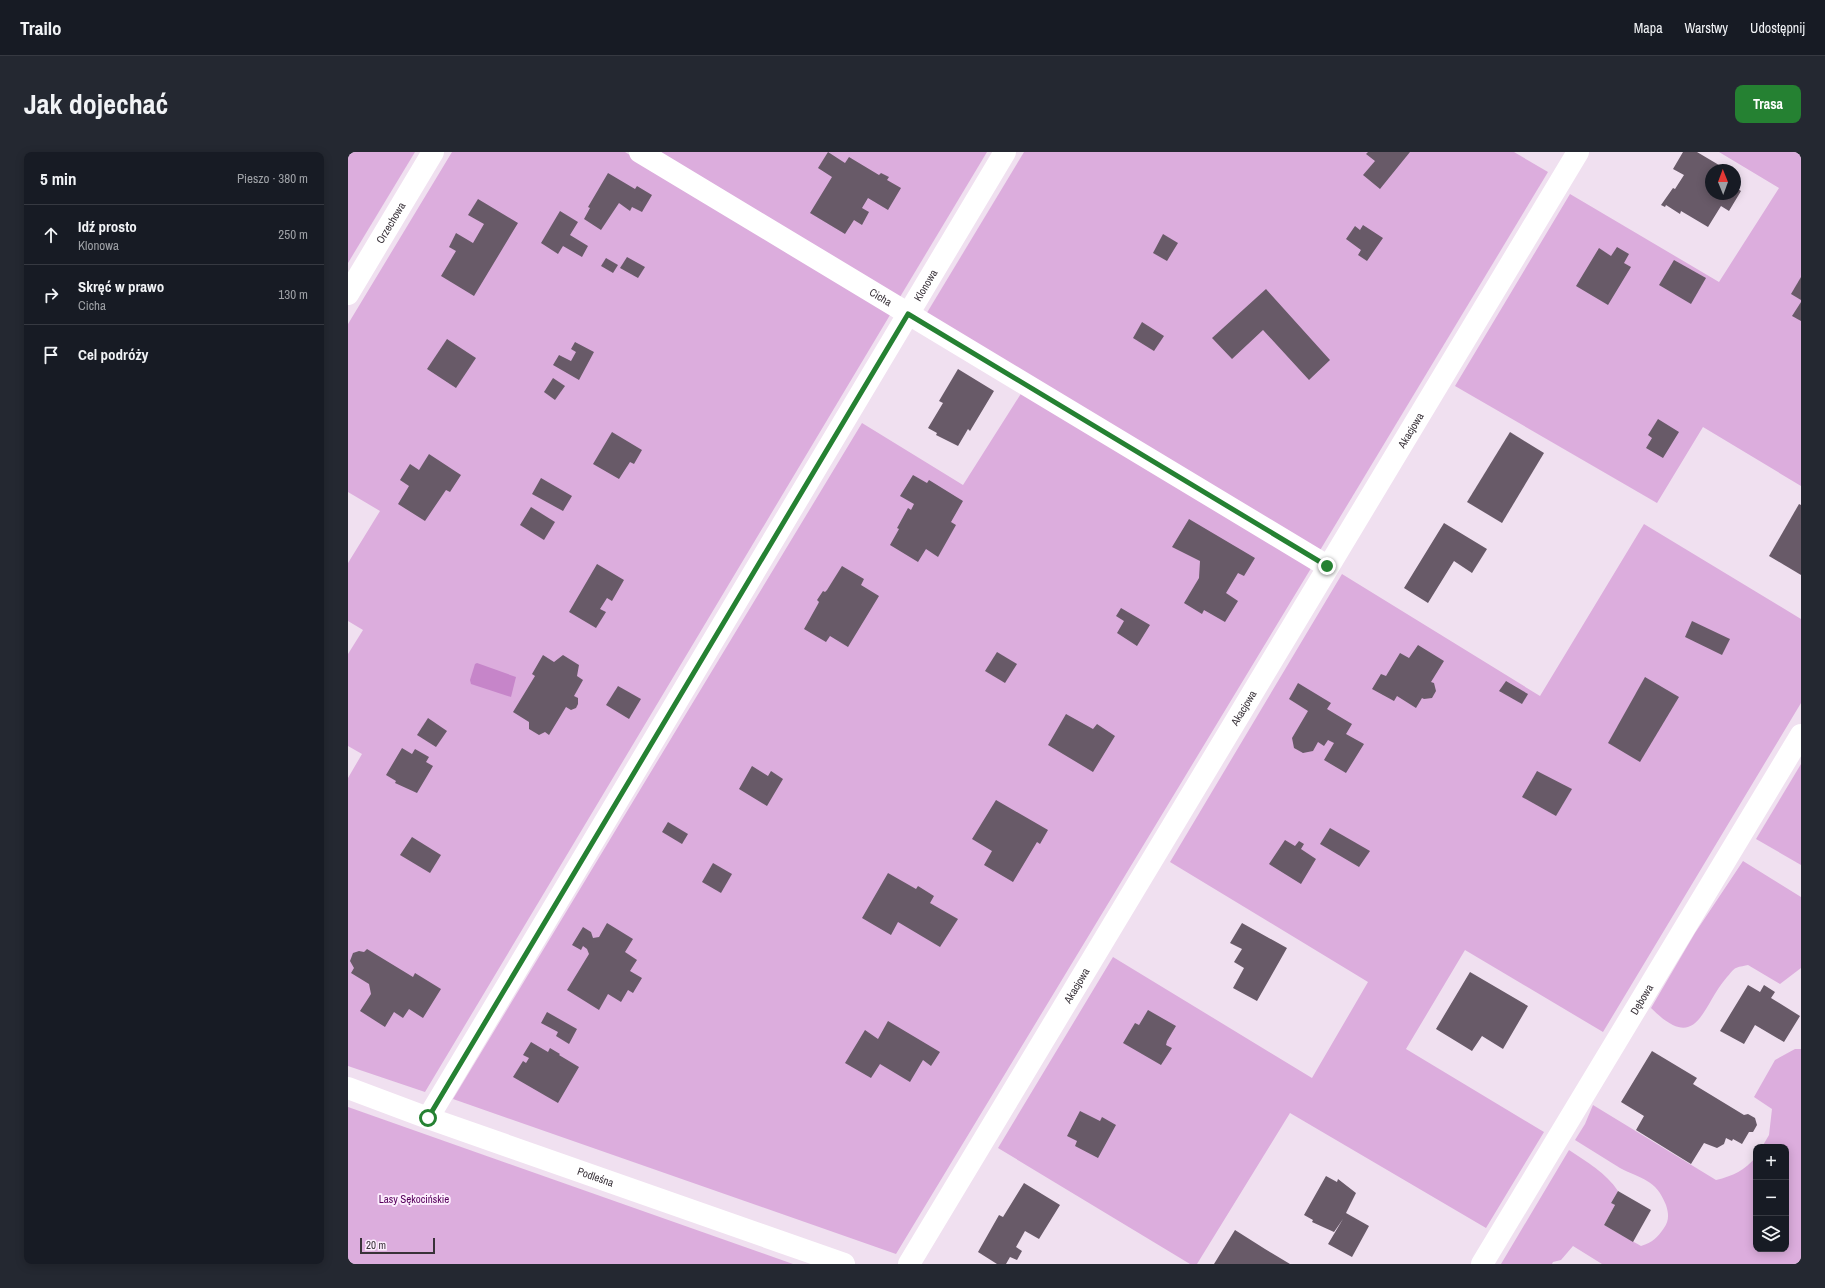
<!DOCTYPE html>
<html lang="pl">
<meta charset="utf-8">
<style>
:root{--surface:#171b24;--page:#242831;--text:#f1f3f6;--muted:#9ea1a6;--line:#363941;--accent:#258132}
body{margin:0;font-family:"Archivo Narrow",sans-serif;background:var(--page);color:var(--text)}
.controls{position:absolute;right:12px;bottom:12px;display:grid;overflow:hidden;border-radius:8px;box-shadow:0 2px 10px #0003}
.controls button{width:36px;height:36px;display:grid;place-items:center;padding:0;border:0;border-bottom:1px solid var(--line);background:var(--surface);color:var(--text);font:20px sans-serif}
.compass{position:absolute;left:1357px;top:12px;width:36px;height:36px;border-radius:50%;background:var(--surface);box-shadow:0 2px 10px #0003;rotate:359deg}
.scale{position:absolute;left:12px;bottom:10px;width:75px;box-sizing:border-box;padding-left:4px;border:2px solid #393239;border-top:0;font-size:11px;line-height:14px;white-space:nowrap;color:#393239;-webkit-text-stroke:3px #fdedfe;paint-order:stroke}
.stop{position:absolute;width:12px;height:12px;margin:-9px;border:3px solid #258132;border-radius:50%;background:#fff}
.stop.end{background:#258132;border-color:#fff;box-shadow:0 1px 4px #0008}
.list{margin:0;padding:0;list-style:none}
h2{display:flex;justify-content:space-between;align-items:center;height:52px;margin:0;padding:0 16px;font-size:17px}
h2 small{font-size:13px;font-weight:400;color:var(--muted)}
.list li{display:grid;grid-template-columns:26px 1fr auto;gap:12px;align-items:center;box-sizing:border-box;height:60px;padding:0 16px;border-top:1px solid var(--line)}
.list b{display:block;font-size:15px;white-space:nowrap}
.list p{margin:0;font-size:13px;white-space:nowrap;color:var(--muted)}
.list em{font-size:13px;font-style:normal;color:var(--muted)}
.icon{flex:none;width:22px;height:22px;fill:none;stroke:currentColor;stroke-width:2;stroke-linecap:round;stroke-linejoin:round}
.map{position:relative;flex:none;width:1453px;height:1112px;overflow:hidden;border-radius:8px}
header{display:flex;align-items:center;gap:24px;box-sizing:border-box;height:56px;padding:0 20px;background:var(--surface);border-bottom:1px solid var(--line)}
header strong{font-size:19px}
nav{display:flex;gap:22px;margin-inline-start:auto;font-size:14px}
.intro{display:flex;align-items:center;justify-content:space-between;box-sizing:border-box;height:96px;padding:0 24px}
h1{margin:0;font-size:28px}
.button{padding:10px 18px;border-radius:8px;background:var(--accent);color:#fff;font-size:14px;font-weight:700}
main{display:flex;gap:24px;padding:0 24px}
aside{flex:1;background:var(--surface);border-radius:8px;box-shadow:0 2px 10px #0003}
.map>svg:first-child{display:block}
.green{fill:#dcaddd}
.water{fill:#c685c9}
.building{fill:#685a68}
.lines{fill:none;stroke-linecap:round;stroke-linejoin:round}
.minor{stroke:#fff;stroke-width:22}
.route{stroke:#258132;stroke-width:5}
.labels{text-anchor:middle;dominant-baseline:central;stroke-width:4;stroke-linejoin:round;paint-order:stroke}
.street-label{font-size:11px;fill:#393239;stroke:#fdedfe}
.park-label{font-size:11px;fill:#56015b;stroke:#fdedfe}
</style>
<header>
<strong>Trailo</strong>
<nav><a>Mapa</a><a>Warstwy</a><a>Udostępnij</a></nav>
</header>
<div class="intro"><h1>Jak dojechać</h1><a class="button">Trasa</a></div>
<main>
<aside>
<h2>5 min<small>Pieszo · 380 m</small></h2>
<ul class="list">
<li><svg class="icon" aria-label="ahead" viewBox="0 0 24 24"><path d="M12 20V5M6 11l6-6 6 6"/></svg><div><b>Idź prosto</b><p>Klonowa</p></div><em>250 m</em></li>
<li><svg class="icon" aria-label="right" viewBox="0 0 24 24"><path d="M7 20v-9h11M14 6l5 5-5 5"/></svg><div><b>Skręć w prawo</b><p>Cicha</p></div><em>130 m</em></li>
<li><svg class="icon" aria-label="arrive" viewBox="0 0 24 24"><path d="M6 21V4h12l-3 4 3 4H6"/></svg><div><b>Cel podróży</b></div></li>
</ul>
</aside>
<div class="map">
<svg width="1453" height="1112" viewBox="0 0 1453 1112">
<rect width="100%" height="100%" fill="#f0e0f0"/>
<!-- green -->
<g class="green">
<polygon points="0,0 67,0 0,111"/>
<polygon points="104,0 277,0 542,163 77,940 0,914 0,626 14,602 0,594 0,502 15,478 0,469 0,411 32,359 0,340 0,172"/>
<polygon points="306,0 639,0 552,145"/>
<polygon points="676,0 1166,0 1200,20 971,400 577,164"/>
<polygon points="1371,0 1453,0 1453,334 1355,275 1309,351 1107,234 1222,42 1371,130 1431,36"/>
<polygon points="674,240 965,413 548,1102 105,947 514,271 615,333"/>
<polygon points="1296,372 1453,467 1453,551 1255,880 1117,798 1058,897 1196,980 1138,1076 942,961 849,1112 842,1112 650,996 765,805 964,926 1020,830 822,710 994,422 1192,544"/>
<polygon points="1453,612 1453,713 1408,687"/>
<path d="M1395,709L1453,745V816L1432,832L1400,813C1397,814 1392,814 1388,816C1385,817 1382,822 1379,825C1353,855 1350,903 1303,856L1347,781Z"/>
<path d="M1447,897H1453V1112H1254L1225,1094L1213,1108L1205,1110L1204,1112H1153L1221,998C1239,1010 1258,1021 1270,1039L1263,1051L1267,1053L1256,1073L1293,1094C1305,1090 1309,1086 1316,1076C1321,1069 1321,1062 1318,1053C1308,1027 1293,1027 1272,1016C1257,1007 1242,997 1227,988L1237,972L1245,953L1368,1028C1385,1024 1397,1018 1408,1005V1097H1438V995H1414L1421,983L1424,957L1406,945L1427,908Z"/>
<polygon points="0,955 445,1112 0,1112"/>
</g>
<!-- water -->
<polygon class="water" points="129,511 168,525 163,545 123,532 122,528 127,512"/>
<!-- building -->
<g class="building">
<polygon points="480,0 497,11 501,5 531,23 533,21 541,25 539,28 553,36 540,58 520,46 514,56 521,60 514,73 506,68 497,82 462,61 484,25 470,16"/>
<polygon points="1020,0 1062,0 1032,37 1015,23 1027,9 1018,2"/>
<polygon points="1335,0 1349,0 1376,16 1375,18 1363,18 1363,42 1387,42 1387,35 1393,39 1381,59 1373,54 1360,75 1333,59 1332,62 1318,53 1317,55 1313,53 1325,36 1327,37 1336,23 1325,17"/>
<polygon points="260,21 287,37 289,34 304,43 294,60 284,55 282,59 271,51 253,78 236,67 242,56 240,55"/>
<polygon points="130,47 170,71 126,144 93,124 108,99 101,95 108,81 125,91 136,72 120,63"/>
<polygon points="212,59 230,70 222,83 240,94 234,105 215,94 210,102 193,91"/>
<polygon points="1015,73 1035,86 1019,109 1010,103 1013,98 998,87 1007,74 1012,78"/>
<polygon points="815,82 830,91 819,109 805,101"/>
<polygon points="1269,95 1281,102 1276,111 1283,115 1260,153 1228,134 1251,96 1263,104"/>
<polygon points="279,105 297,115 290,126 272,116"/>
<polygon points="258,106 270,113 265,121 253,114"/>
<polygon points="1326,108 1358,126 1343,152 1311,133"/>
<polygon points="1453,125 1453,148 1443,142"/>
<polygon points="918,137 982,208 961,228 915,178 884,207 864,186"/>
<polygon points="1453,150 1453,169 1444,164"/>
<polygon points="794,170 816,184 806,199 785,186"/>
<polygon points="99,187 128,206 108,236 79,217"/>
<polygon points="227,190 246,200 231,228 205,213 211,203 223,209 228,200 223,197"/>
<polygon points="610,217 646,239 622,279 620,277 610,294 588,283 589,281 580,276 595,251 591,249"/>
<polygon points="205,226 217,234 207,248 196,240"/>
<polygon points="1310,267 1331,280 1315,306 1298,296 1304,286 1300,283"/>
<polygon points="264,280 294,298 286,312 282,310 271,327 245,312"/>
<polygon points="1162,280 1196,301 1154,371 1119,350"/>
<polygon points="81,302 113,323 102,340 98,338 77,369 50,352 61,334 52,328 62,312 71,318"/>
<polygon points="565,323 579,331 581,328 615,349 603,370 608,373 590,405 578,397 570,410 542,393 551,377 549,376 560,356 563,358 566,352 552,344"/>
<polygon points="193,326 224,344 215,359 184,342"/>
<polygon points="1451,352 1453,353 1453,423 1421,404"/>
<polygon points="183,355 207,370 196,388 172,373"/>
<polygon points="841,367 907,406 896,424 890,421 878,441 890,449 877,470 856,458 854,462 836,451 851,426 852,409 824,395"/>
<polygon points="1096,371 1139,397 1124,421 1106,409 1080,451 1056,436"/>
<polygon points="249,412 276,428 264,449 259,446 252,457 258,460 248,476 221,460"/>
<polygon points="494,414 516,427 513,433 531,444 500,495 482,484 478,490 456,477 470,452 471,450 469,448 475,439 477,440 479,438"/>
<polygon points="773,456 802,473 789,494 769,481 776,469 768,464"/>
<polygon points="1344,469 1382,487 1374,503 1337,485"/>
<polygon points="1070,493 1096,509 1083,530 1086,531 1088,539 1084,546 1076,547 1074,546 1068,556 1049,544 1046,549 1024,537 1033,522 1038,524 1052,501 1061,506"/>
<polygon points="649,500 669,512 657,531 637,519"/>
<polygon points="195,503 206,510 215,503 231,513 229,524 235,528 226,544 230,546 230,552 228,556 223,558 218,555 201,583 197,580 191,583 181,577 181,570 165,560 187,524 184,522"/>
<polygon points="1297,525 1331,545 1292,610 1260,591"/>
<polygon points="1158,529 1180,542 1174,552 1151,539"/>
<polygon points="950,531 983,551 979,557 1004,572 998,582 1016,592 998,621 976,608 986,591 980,588 976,594 970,590 965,599 955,601 946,596 944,586 960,559 941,547"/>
<polygon points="270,534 293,547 281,567 258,553"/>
<polygon points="718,562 745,577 749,572 767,584 745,620 700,593"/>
<polygon points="80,566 99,579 88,595 69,583"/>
<polygon points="54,596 64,602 67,597 81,605 78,610 85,614 69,641 47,631 48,629 38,623"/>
<polygon points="404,614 420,624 423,619 435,627 419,654 391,637"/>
<polygon points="1189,619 1224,637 1208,664 1174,645"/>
<polygon points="648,648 700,678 692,692 689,690 665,730 636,713 644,699 624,687"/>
<polygon points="320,670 340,682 334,692 314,680"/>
<polygon points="982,676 1022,699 1011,715 972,692"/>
<polygon points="64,685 93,703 82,721 52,703"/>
<polygon points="937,688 947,694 951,689 956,692 953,697 968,707 953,732 921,712"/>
<polygon points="365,711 384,722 373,741 354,730"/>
<polygon points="540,721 568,737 570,734 586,744 582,751 610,767 592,795 550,770 543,783 514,766"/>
<polygon points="259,771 285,787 277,800 289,808 282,819 294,826 285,841 280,838 273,850 260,842 251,858 219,838 241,802 239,797 235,794 233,798 224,793 235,775 243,780 245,786 251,785"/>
<polygon points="894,771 939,796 909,849 885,836 896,816 886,810 894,797 882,791"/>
<polygon points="19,797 65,825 67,821 93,837 75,866 61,857 55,866 46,860 37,875 12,859 23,842 21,832 3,821 6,816 2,809 5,801 11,799 16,800"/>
<polygon points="1122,820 1180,854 1155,897 1134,884 1124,899 1088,877"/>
<polygon points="1400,833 1412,840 1416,833 1427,840 1423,846 1452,864 1436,890 1407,873 1396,892 1372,879"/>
<polygon points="800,858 828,874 819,889 818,893 824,896 813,913 775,891 787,871 791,873"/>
<polygon points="199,860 229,877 221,892 208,884 210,880 193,871"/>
<polygon points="540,869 592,900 583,914 575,908 562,930 532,912 523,926 497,911 517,878 530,887"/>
<polygon points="183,890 200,900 202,896 212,902 211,903 231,915 210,951 165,925 175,909 178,911 181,906 175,903"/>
<polygon points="1304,899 1349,926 1345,932 1396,963 1400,962 1407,966 1409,973 1405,980 1401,980 1394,992 1385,987 1384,989 1378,986 1376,992 1369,996 1356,991 1343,1012 1288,978 1296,964 1273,950"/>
<polygon points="732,959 752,969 754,965 768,973 750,1006 727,994 729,989 719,984"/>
<polygon points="978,1024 989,1030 990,1027 1008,1041 998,1061 1021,1074 1004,1105 980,1092 995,1067 986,1080 964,1070 965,1068 956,1063"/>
<polygon points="676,1031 712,1053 691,1087 677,1079 668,1095 674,1099 669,1108 662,1105 658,1112 649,1112 630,1100 651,1063 655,1065"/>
<polygon points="1270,1039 1303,1058 1285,1090 1256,1073 1267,1053 1263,1051"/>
<polygon points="887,1078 917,1097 942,1112 866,1112"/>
</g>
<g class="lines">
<!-- minor -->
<g class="minor">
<path id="s1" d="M292,0L979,414"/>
<path id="s2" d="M0,142L85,0"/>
<path id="s3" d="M0,936L80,966L496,1112"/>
<path id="s4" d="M80,966L657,0"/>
<path id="s5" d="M561,1112L1230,0"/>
<path id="s6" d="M1134,1112L1453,583"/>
</g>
</g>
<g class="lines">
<!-- route -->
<polyline class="route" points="80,966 560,162 979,414"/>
</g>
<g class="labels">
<!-- street labels -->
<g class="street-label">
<text stroke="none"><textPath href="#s2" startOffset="83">Orzechowa</textPath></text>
<text stroke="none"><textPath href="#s4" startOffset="970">Klonowa</textPath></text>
<text stroke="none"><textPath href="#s1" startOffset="281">Cicha</textPath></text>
<text stroke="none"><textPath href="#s5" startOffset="973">Akacjowa</textPath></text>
<text stroke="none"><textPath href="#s5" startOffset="649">Akacjowa</textPath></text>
<text stroke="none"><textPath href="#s5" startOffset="325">Akacjowa</textPath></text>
<text stroke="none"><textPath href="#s6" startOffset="309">Dębowa</textPath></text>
<text stroke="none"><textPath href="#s3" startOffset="263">Podleśna</textPath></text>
</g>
<!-- park labels -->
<g class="park-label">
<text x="66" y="1047">Lasy Sękocińskie</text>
</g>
</g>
</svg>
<div class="controls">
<button>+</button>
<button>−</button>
<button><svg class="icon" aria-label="layers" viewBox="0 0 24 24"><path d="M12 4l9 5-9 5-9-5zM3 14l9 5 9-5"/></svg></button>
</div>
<svg class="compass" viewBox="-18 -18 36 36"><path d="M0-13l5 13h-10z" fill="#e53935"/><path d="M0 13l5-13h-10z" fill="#9ea1a6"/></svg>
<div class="scale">20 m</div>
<div class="stop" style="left:80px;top:966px"></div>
<div class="stop end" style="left:979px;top:414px"></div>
</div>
</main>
